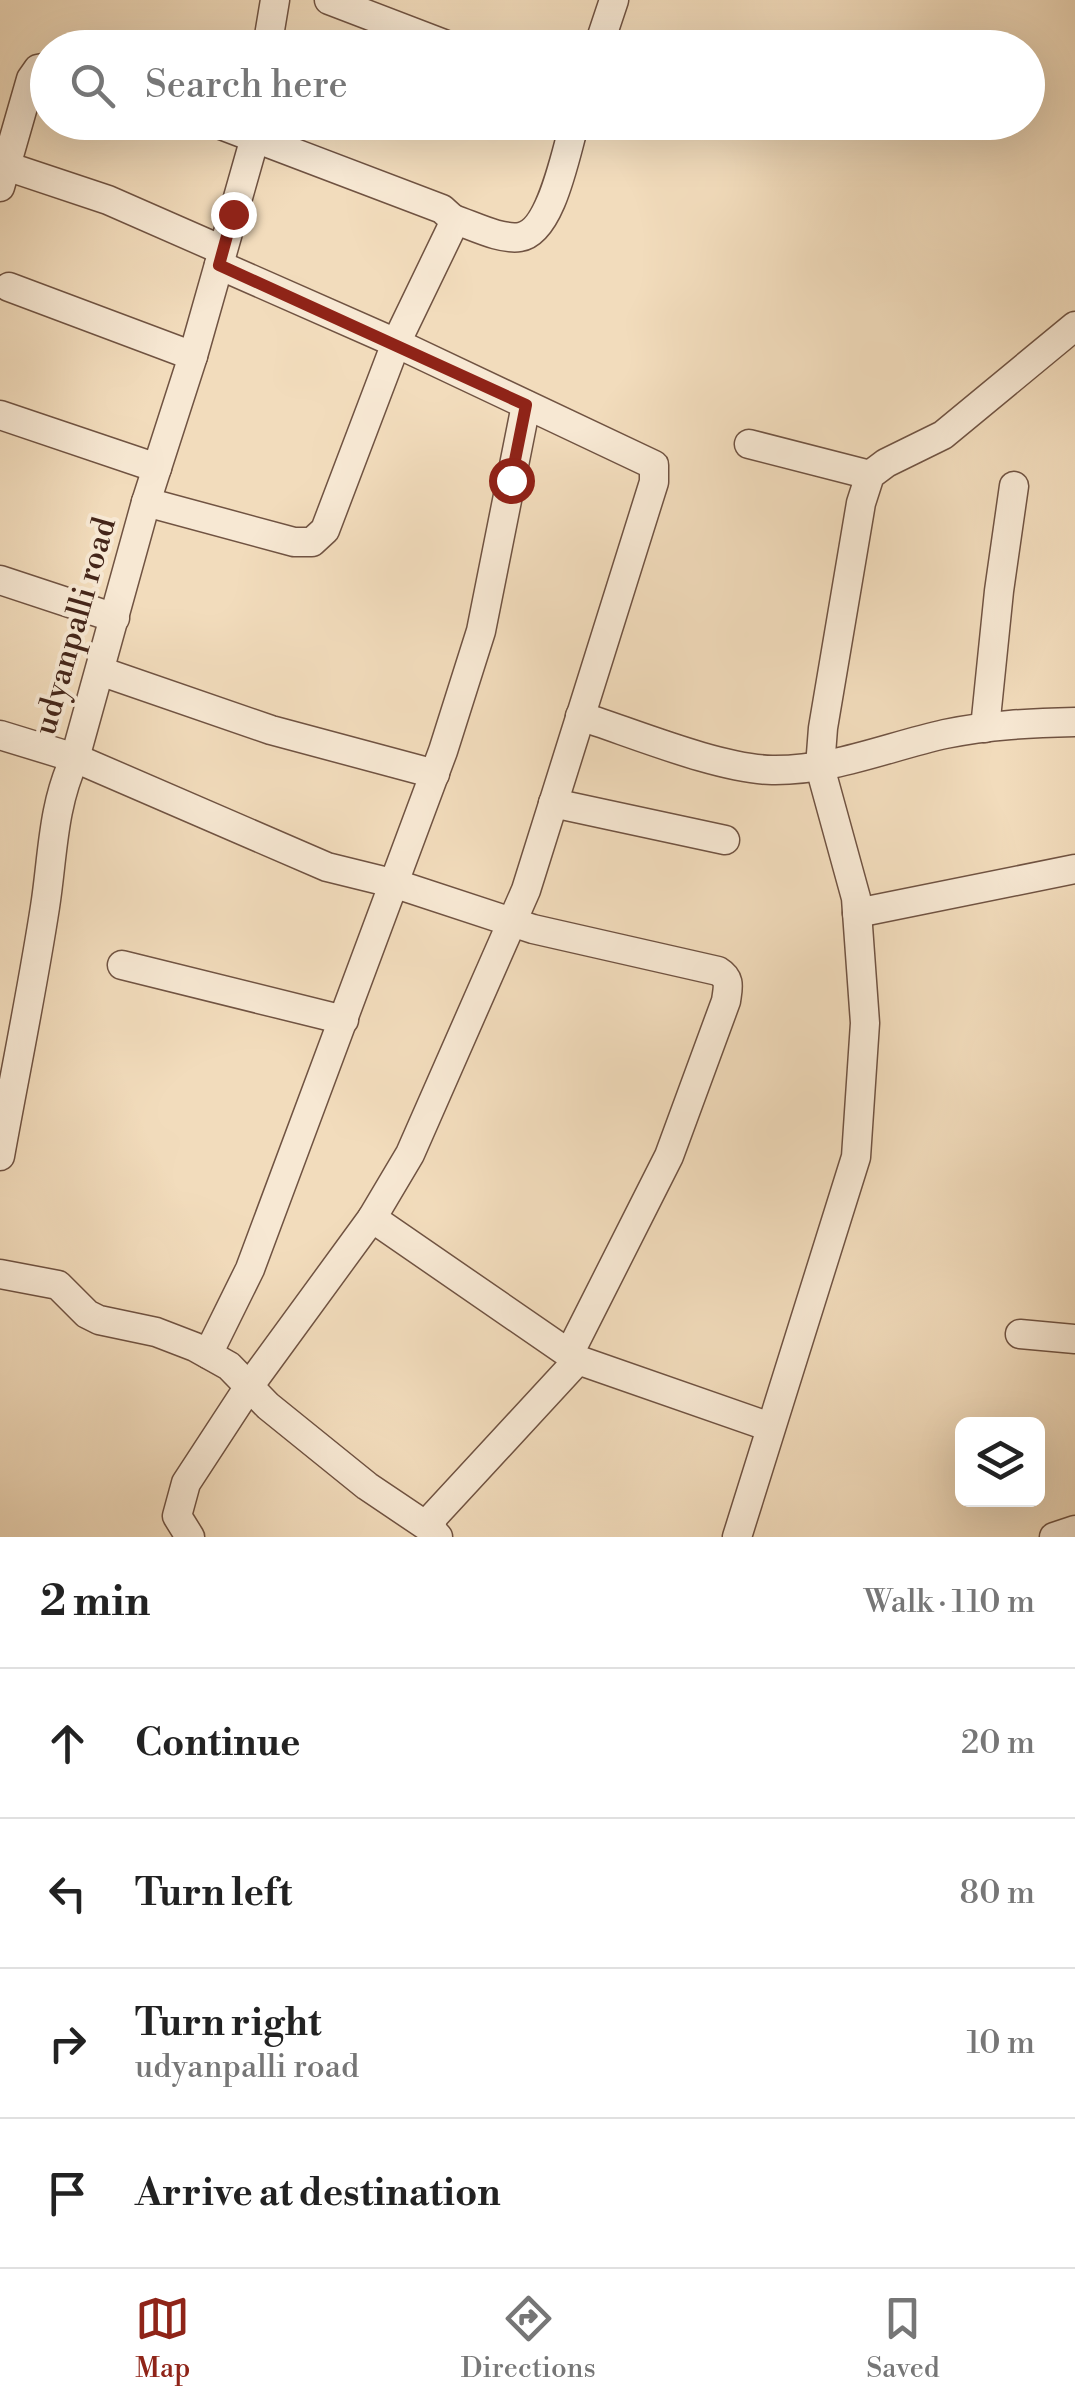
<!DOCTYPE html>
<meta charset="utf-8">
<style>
:root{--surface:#fff;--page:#f2f2f2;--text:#222;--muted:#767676;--line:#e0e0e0;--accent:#8f2418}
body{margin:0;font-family:"Libre Bodoni",serif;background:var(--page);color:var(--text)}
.controls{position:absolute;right:30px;bottom:30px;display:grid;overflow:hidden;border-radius:15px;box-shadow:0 10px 40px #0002}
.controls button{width:90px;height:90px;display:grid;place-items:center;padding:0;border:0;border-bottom:2px solid var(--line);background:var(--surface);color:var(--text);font:50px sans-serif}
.stop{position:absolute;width:30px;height:30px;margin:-22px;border:8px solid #8f2418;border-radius:50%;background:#fff}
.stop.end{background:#8f2418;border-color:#fff;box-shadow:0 2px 10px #0008}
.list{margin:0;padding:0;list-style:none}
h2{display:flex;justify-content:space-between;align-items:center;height:130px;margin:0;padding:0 40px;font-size:42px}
h2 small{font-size:32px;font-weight:400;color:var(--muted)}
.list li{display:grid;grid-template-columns:65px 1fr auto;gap:30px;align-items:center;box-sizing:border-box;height:150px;padding:0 40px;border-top:2px solid var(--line)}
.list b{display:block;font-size:38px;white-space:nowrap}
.list p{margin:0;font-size:32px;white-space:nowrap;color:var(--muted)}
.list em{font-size:32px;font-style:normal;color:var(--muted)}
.icon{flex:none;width:55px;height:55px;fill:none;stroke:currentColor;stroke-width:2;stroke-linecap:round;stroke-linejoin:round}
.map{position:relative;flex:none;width:1075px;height:1537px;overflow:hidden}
.search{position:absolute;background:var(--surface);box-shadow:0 10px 40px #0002;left:30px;right:30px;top:30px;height:110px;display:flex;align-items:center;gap:25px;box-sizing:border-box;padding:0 35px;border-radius:55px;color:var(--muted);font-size:38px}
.sheet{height:730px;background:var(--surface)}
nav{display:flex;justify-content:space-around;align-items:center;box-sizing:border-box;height:140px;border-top:2px solid var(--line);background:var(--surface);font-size:28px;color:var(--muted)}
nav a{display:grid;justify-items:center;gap:5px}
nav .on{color:var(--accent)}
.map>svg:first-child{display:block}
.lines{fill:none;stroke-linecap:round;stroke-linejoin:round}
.minor-casing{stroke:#705342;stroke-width:31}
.minor{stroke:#f7e8d3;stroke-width:28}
.route{stroke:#8f2418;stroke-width:12}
.labels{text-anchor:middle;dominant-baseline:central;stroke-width:8;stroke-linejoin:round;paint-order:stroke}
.street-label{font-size:32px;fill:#442519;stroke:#f7e8d3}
</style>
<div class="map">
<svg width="1075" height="1537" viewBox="0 0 1075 1537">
<rect width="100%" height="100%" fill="#f2dcbc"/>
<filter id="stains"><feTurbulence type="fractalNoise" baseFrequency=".002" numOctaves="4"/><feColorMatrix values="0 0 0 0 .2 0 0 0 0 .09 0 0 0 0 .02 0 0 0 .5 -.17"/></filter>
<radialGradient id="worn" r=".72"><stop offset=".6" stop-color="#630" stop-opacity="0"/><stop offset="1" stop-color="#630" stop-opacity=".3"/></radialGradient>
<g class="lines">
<defs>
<g id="minor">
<polyline points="329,0 444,44"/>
<polyline points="267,48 275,0"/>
<polyline points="598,48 614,0"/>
<polyline points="0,164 108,200 222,250"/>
<polyline points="0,187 31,79 38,69 48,67"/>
<path d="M453,219C472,225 500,240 520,237C552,232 566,150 575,122"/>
<polyline points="219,265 396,343 654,465 654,482 526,890 410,1154 372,1218 578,1360 433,1517 431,1529 438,1537"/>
<polyline points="9,287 193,356"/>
<polyline points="0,415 157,468"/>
<polyline points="749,444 870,475"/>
<polyline points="146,502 294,542 312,542 325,530 396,343 451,229 453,219 442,209 213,122"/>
<polyline points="0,580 115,618"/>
<polyline points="100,671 271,730 435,774"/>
<path d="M580,716C633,733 719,769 772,770C832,771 887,747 945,734C989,725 1031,723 1075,722"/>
<polyline points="985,728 999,591 1014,486"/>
<path d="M0,735L75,758L327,867L396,884L533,929L718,971C731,979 728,987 726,1001L669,1156L569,1354"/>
<polyline points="553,803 725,840"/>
<polyline points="857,913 1075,869"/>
<polyline points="122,965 344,1020"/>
<path d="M0,1156C15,1073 32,991 45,907C53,856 52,807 75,758L146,502L193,356L254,141L256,122"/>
<polyline points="0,1274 58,1285 87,1314 99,1320 156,1332 195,1347 229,1366 268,1406 367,1486 431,1529"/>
<polyline points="1020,1334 1075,1339"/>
<polyline points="208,1354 250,1269 443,751 481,631 526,405"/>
<polyline points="578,1360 770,1427"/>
<polyline points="190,1537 177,1516 186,1483 250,1385 372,1218"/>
<polyline points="737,1537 856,1157 865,1023 856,898 820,767 823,728 861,503 870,475 886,463 943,435 1075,326"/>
<polyline points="1054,1537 1075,1530"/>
</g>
</defs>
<!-- minor casing -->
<use href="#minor" class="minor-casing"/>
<!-- minor -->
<use href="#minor" class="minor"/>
</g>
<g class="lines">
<!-- route -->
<polyline class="route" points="233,214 219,265 526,405 511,480"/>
</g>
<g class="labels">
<!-- street labels -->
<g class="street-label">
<text transform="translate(75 626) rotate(-74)">udyanpalli road</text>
</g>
</g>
<rect width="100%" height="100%" filter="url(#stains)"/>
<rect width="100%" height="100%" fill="url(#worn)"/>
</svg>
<div class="controls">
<button><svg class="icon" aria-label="layers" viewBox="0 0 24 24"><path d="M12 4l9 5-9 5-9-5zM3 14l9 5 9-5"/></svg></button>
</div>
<div class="stop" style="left:511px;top:480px"></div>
<div class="stop end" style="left:233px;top:214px"></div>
<div class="search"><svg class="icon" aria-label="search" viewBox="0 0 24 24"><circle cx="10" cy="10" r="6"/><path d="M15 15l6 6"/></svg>Search here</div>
</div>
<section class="sheet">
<h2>2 min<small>Walk · 110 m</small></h2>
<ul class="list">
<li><svg class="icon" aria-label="ahead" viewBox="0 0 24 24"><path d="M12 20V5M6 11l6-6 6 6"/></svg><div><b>Continue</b></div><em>20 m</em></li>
<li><svg class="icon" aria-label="left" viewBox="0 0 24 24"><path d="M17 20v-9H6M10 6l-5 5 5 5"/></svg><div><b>Turn left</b></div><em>80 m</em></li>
<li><svg class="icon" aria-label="right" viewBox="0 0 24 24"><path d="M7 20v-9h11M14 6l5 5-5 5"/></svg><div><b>Turn right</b><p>udyanpalli road</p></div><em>10 m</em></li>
<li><svg class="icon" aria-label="arrive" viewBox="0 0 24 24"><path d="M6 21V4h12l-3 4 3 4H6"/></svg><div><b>Arrive at destination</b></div></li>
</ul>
</section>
<nav>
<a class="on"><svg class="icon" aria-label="map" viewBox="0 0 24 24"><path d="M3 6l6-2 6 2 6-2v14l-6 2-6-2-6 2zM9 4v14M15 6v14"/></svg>Map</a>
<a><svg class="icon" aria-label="directions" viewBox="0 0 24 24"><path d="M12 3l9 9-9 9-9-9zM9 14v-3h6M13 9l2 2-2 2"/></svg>Directions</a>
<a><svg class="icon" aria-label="saved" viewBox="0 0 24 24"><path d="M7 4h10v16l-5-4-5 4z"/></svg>Saved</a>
</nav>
